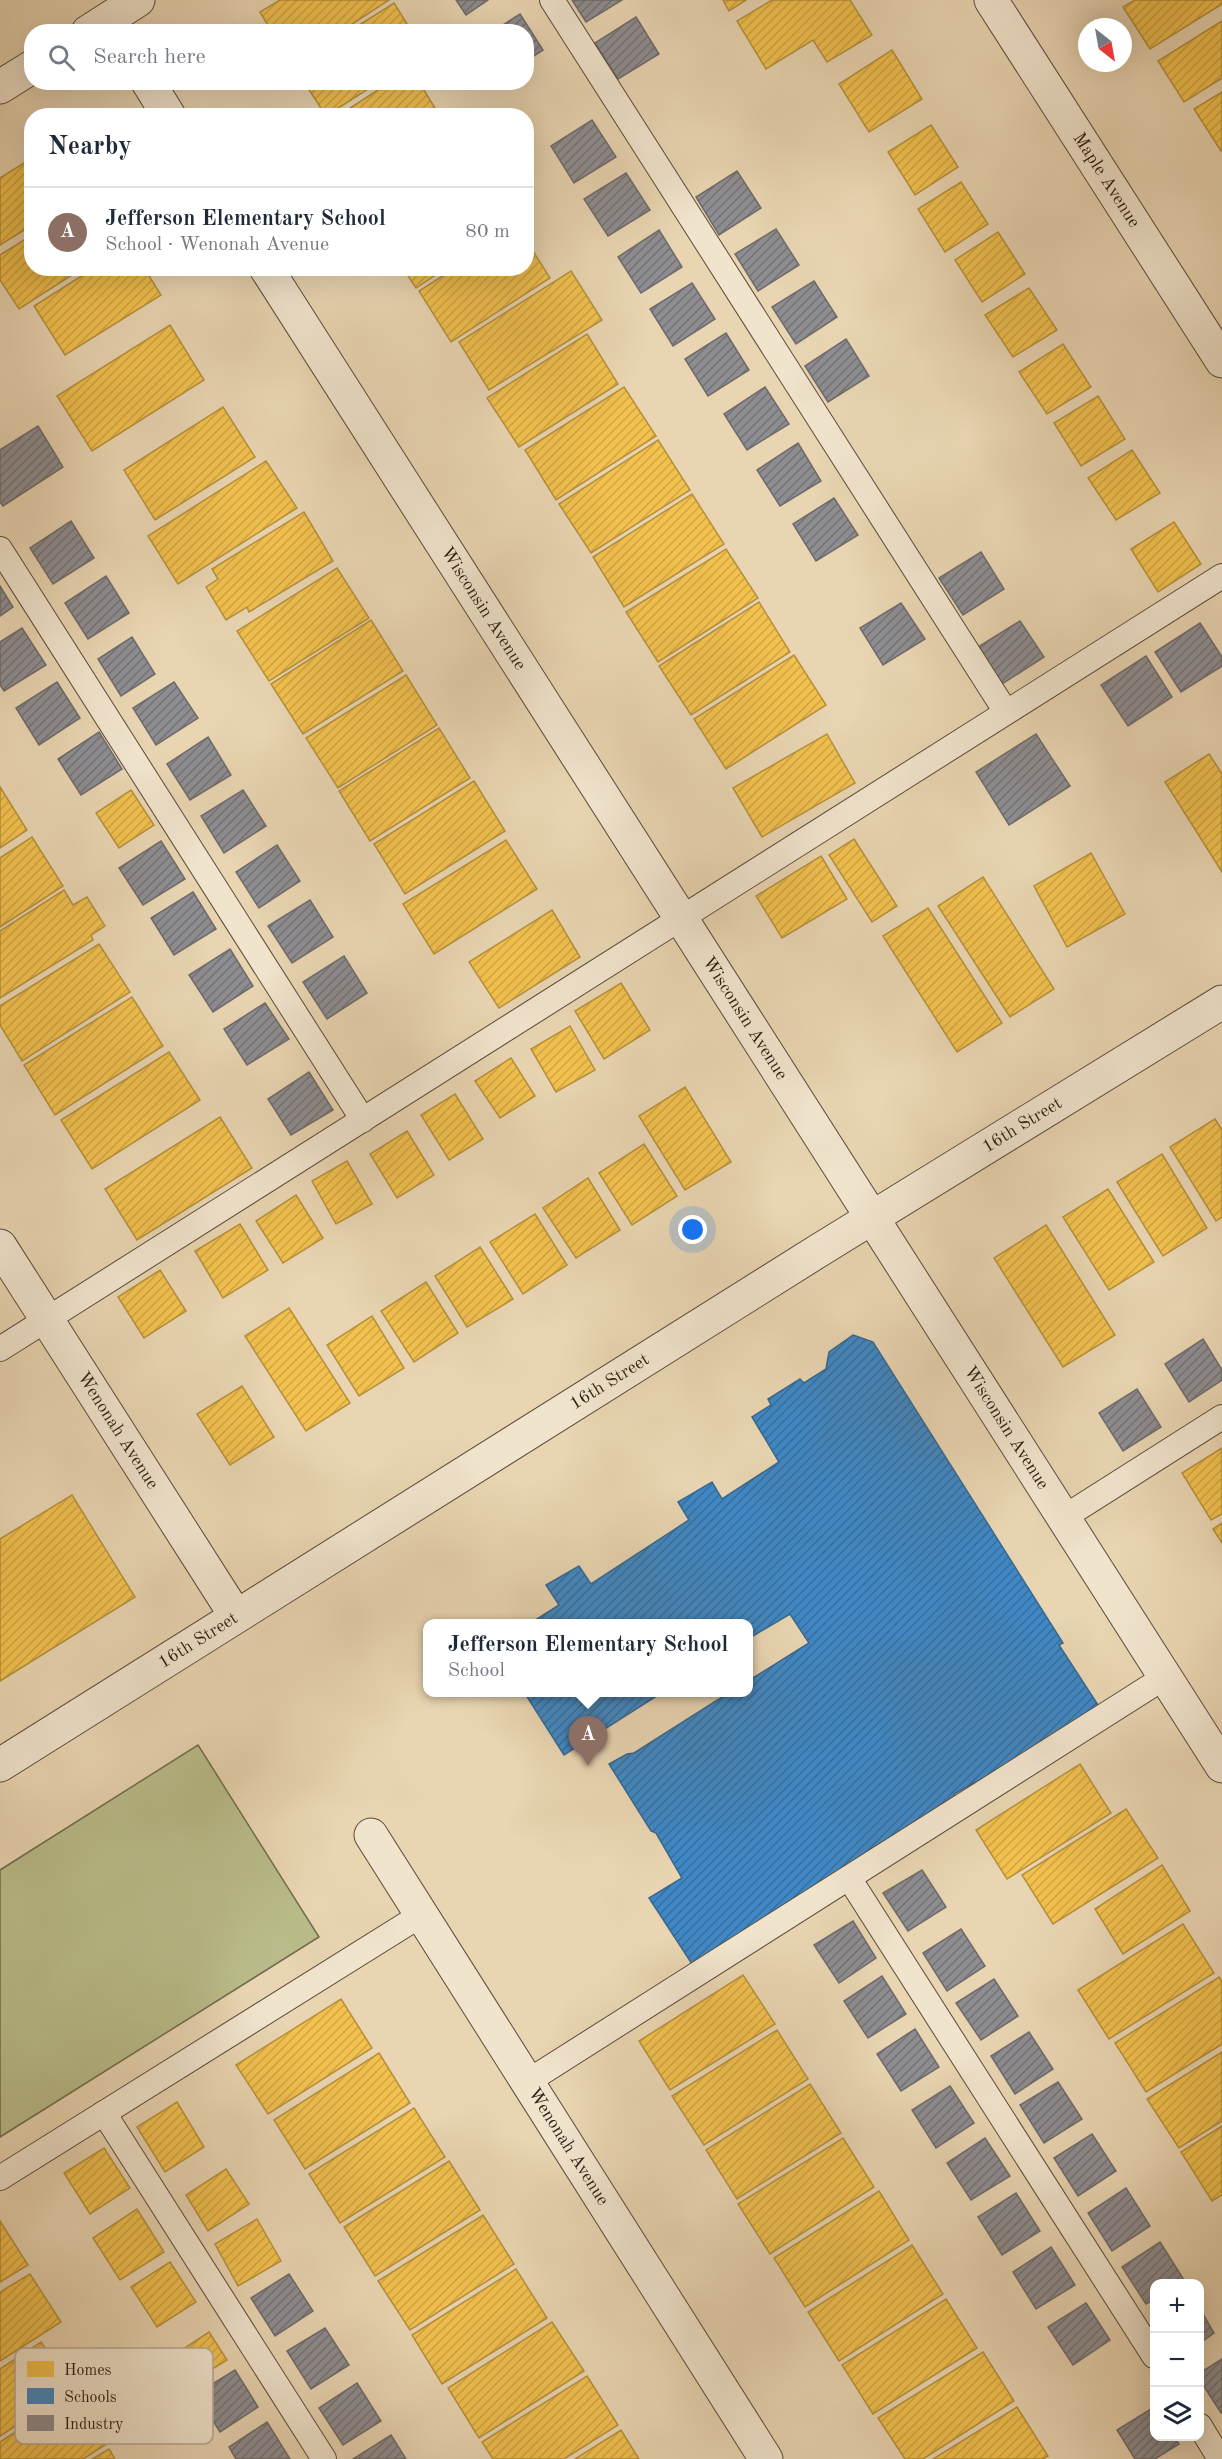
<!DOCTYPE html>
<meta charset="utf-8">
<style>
:root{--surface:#fff;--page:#f6f6f7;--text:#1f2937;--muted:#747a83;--line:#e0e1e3;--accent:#8f2418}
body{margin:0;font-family:"Old Standard TT",serif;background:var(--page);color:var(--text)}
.controls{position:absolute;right:18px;bottom:18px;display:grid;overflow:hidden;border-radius:12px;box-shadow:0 6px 24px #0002}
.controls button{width:54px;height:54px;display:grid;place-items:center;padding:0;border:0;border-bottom:2px solid var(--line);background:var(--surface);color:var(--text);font:30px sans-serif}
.compass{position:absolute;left:1078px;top:18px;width:54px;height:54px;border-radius:50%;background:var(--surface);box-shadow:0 6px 24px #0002;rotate:149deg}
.you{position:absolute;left:693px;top:1230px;width:21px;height:21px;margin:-15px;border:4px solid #fff;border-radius:50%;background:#1a73e8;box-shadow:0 0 0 9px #1a73e833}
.badge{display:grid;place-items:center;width:39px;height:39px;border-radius:50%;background:var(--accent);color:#fff;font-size:20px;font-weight:700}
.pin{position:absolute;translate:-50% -50px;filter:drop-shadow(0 2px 3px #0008)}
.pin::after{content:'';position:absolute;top:32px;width:21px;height:18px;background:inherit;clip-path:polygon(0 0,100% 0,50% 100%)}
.popup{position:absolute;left:423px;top:1619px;width:330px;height:78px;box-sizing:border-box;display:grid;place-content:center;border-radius:12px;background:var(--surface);filter:drop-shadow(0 2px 4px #0005);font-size:20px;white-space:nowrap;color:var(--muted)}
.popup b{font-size:22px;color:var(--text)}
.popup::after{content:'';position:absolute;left:50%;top:100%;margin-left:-12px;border:12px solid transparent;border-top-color:var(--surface)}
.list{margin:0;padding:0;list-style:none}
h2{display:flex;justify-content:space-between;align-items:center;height:78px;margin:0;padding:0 24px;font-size:26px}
h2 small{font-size:20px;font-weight:400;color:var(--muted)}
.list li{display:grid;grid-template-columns:39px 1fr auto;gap:18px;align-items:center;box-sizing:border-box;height:90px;padding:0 24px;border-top:2px solid var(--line)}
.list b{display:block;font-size:22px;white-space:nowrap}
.list p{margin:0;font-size:20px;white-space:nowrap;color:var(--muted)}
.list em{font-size:20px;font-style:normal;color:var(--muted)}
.icon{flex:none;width:33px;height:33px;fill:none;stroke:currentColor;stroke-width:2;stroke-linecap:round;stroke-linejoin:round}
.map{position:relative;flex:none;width:1222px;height:2459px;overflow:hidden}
.search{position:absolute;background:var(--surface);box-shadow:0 6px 24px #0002;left:24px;top:24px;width:510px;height:66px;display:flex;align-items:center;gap:15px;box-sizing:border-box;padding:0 21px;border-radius:24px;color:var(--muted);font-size:22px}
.panel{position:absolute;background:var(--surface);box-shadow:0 6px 24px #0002;left:24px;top:108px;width:510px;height:168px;border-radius:24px}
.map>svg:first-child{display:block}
.pitch{fill:#b9bc8a;stroke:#716c4e;stroke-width:1.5}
.homes{fill:url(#homes-hatch);stroke:#b6903c;stroke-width:1.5}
.schools{fill:url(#schools-hatch);stroke:#38688f;stroke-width:1.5}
.industry{fill:url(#industry-hatch);stroke:#6f6b6b;stroke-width:1.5}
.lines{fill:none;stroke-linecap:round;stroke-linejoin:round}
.service-casing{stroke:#594a39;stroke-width:26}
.minor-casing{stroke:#594a39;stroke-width:35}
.tertiary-casing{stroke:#594a39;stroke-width:35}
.service{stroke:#f1e4cd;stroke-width:24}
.minor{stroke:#f1e4cd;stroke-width:33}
.tertiary{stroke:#f1e4cd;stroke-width:33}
.labels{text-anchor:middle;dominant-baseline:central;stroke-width:6;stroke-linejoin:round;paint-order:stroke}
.street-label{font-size:18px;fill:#291c11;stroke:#f1e4cd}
.key{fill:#f1e4cd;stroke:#b5a895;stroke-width:1.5}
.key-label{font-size:16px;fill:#291c11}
</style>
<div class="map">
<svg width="1222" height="2459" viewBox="0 0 1222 2459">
<defs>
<pattern id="homes-hatch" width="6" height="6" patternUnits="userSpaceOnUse" patternTransform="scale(1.5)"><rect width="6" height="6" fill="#f2c14e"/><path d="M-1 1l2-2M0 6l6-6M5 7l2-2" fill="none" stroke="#d0a543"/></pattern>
<pattern id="schools-hatch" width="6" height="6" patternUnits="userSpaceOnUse" patternTransform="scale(1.5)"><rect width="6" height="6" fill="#3f88c5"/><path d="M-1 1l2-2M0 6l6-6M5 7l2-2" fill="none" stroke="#356e9f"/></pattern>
<pattern id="industry-hatch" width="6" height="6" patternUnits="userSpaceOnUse" patternTransform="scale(1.5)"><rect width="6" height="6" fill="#8d8d92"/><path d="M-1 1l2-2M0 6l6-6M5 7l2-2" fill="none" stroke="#737276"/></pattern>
</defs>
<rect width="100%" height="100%" fill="#e9d5b2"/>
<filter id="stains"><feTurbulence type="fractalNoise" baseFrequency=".00333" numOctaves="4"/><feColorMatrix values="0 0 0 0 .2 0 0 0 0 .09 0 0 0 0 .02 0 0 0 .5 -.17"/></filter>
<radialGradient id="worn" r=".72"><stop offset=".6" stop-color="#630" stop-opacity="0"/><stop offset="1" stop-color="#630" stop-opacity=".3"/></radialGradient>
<!-- pitch -->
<polygon class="pitch" points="198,1745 319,1937 0,2137 0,1870"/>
<!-- homes -->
<g class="homes">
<polygon points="280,0 389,0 340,32 272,32 260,12"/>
<polygon points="723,0 746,0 729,11"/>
<polygon points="772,0 850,0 872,35 827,62 813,40 766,69 737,21"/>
<polygon points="1135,0 1222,0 1222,4 1150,49 1123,7"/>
<polygon points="394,3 412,32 348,32"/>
<polygon points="1222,21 1222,78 1184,102 1158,61"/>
<polygon points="892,50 922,99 869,132 839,84"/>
<polygon points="304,82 379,82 326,116"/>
<polygon points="390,82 419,82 440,116 338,116"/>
<polygon points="1222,92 1222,150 1221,151 1194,109"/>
<polygon points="931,125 958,167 915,195 888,152"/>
<polygon points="32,158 32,225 0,245 0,178"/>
<polygon points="961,182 988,224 945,252 918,209"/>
<polygon points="998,232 1025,274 982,302 955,260"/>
<polygon points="32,235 32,268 83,268 19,309 0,280 0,255"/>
<polygon points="526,240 550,278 451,342 419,291 455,268 526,268"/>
<polygon points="94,268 144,268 161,295 65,355 34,306"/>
<polygon points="403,268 446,268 416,288"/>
<polygon points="571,271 602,320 489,390 459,342"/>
<polygon points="1029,288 1057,330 1013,357 985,315"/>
<polygon points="170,325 204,380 92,451 57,396"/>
<polygon points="587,334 618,384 519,447 487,398"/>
<polygon points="1063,344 1091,387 1047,414 1019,372"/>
<polygon points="624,387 656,436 556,500 525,450"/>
<polygon points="1098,396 1125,439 1081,466 1054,423"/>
<polygon points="223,407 255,457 155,520 124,470"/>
<polygon points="658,440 690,490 591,553 559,504"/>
<polygon points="1132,450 1160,493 1116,520 1088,478"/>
<polygon points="266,461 297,508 178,584 148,536"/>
<polygon points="692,494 724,544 624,607 593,557"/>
<polygon points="304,512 333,561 249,612 247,607 226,620 206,587 218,579 212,569"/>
<polygon points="1174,522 1201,564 1158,592 1131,549"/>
<polygon points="726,549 758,598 658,662 626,612"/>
<polygon points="337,568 369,618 269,681 237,631"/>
<polygon points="759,602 790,652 691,715 659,666"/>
<polygon points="371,620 403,671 303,734 271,684"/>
<polygon points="794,655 826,705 726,769 694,719"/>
<polygon points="406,675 437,725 338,788 306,738"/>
<polygon points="439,728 470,778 370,841 339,791"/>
<polygon points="827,734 855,783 762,837 733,788"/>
<polygon points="1209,754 1222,774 1222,872 1165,782"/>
<polygon points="474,781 505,831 405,894 374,844"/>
<polygon points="0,787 27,830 0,848"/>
<polygon points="131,790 154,825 119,848 96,813"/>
<polygon points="32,837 63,886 0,927 0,858"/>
<polygon points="854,839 897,906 872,922 829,855"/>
<polygon points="506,840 537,889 434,954 403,904"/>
<polygon points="1091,853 1125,914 1067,947 1034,886"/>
<polygon points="821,856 847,899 782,938 756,896"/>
<polygon points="983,877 1054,989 1010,1017 938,906"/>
<polygon points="64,890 73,905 87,897 105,926 91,935 93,940 0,998 0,931"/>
<polygon points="928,908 1002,1023 957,1052 883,936"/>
<polygon points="552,910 580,957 499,1008 469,962"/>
<polygon points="99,944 130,992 22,1061 0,1025 0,1006"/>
<polygon points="621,983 650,1030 604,1059 575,1011"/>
<polygon points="132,997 163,1046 55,1115 24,1065"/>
<polygon points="570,1026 595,1070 556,1092 531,1049"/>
<polygon points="169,1052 200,1100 92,1169 61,1120"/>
<polygon points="511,1058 535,1096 500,1118 475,1081"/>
<polygon points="685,1087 731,1162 685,1190 639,1116"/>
<polygon points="455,1094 483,1139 449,1160 421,1115"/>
<polygon points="220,1117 252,1168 137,1240 105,1189"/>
<polygon points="1215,1119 1222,1130 1222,1217 1216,1221 1170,1147"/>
<polygon points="407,1131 434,1175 397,1198 370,1154"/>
<polygon points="644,1144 677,1196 632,1225 599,1173"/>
<polygon points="1162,1154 1207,1228 1163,1256 1117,1182"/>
<polygon points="347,1161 372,1204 336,1224 312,1181"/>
<polygon points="588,1178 620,1230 576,1258 543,1208"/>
<polygon points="1108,1189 1154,1262 1109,1290 1063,1217"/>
<polygon points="296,1195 323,1238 283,1263 256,1221"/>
<polygon points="535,1214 567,1265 523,1294 490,1242"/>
<polygon points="240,1224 268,1270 223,1298 195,1251"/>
<polygon points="1046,1225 1115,1335 1063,1367 994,1258"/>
<polygon points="480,1247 513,1299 467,1327 435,1276"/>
<polygon points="160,1270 186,1311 144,1338 118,1297"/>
<polygon points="426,1282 458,1333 414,1362 381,1311"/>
<polygon points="289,1308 350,1403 306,1431 245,1336"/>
<polygon points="372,1316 404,1368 359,1396 327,1345"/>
<polygon points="242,1386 274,1437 230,1465 197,1414"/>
<polygon points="1222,1448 1222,1514 1211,1520 1182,1473"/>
<polygon points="72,1495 135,1597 0,1681 0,1539"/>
<polygon points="1222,1523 1222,1543 1213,1529"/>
<polygon points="1080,1764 1111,1813 1007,1879 976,1830"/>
<polygon points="1126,1809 1158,1858 1053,1924 1022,1875"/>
<polygon points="1162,1865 1190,1911 1123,1954 1095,1909"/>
<polygon points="1183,1924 1214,1973 1109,2039 1078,1990"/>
<polygon points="743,1975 775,2024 670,2090 639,2041"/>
<polygon points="1219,1977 1222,1982 1222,2044 1146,2092 1115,2043"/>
<polygon points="341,1999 372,2048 268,2114 236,2065"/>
<polygon points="777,2030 808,2079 704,2145 672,2096"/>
<polygon points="1222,2052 1222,2121 1179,2148 1147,2099"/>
<polygon points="379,2053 410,2103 305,2169 274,2120"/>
<polygon points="810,2084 841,2133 737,2199 706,2150"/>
<polygon points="177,2102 204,2147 165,2172 137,2127"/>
<polygon points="414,2108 445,2157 340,2223 309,2174"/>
<polygon points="1222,2126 1222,2195 1212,2201 1181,2152"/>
<polygon points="843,2138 874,2187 770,2254 738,2204"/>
<polygon points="104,2148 130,2188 90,2214 64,2173"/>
<polygon points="449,2161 480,2210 375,2276 344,2227"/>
<polygon points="226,2169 249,2204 208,2231 186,2195"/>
<polygon points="879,2191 909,2240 805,2307 774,2258"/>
<polygon points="137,2209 164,2252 120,2280 93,2238"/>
<polygon points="483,2215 514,2264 410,2330 378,2281"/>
<polygon points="257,2219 281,2261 238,2286 215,2244"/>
<polygon points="0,2221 28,2265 0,2282"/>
<polygon points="912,2245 943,2294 839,2361 808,2312"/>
<polygon points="170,2262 196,2302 157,2327 131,2287"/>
<polygon points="516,2269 547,2318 442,2384 412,2335"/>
<polygon points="30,2274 61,2322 0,2361 0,2292"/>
<polygon points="946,2299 977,2348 873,2414 842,2365"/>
<polygon points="552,2322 584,2371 479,2438 448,2388"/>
<polygon points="209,2332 227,2360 185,2386 168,2359"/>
<polygon points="41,2342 72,2390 0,2436 0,2369"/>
<polygon points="983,2352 1014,2401 923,2459 905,2459 878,2418"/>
<polygon points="587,2376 618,2425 564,2459 493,2459 482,2442"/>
<polygon points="92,2383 124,2433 83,2459 0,2459 0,2442"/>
<polygon points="1017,2407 1048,2456 1043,2459 933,2459"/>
<polygon points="621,2430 639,2459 575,2459"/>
<polygon points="109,2449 115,2459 92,2459"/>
</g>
<!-- schools -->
<g class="schools">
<polygon points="853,1335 873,1342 1063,1643 1059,1645 1100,1708 978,1785 975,1782 954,1794 956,1800 692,1964 649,1898 682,1878 656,1833 651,1831 609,1764 627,1754 634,1753 730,1692 748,1692 748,1681 809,1643 790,1614 748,1639 748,1624 529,1624 559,1605 546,1585 579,1566 591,1584 689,1520 678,1502 712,1482 722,1499 779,1462 752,1417 771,1405 768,1399 800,1379 804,1383 826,1369 829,1352"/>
<polygon points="524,1692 663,1692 564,1755"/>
</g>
<!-- industry -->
<g class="industry">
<polygon points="456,0 488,0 466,15"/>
<polygon points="572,0 622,0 586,22"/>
<polygon points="520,14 543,50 526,61 526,32 492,32"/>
<polygon points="636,17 659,54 618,79 595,43"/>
<polygon points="592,120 616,157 574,183 551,146"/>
<polygon points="737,171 761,208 719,235 696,197"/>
<polygon points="626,173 650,210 608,236 584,199"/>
<polygon points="776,229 799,265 758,291 735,254"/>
<polygon points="659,230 682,267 641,293 618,257"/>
<polygon points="814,281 837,317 796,344 772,307"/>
<polygon points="692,283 715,319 673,346 650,309"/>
<polygon points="726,333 749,370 708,396 685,359"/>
<polygon points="846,339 869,376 828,402 805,366"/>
<polygon points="765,387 789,424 747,450 724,414"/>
<polygon points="38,426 63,467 3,506 0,502 0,450"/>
<polygon points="798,443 821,481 780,506 757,470"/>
<polygon points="834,498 858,535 816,561 793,524"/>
<polygon points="71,521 94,558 53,584 30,548"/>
<polygon points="981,552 1004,589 963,615 939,578"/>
<polygon points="106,576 129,613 88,639 65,603"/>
<polygon points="0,586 13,607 0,616"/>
<polygon points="901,603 925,639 883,665 860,628"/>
<polygon points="1020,621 1044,657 1002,684 978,647"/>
<polygon points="1200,623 1222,657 1222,666 1181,692 1155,652"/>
<polygon points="22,628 46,665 4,691 0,685 0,642"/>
<polygon points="132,637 155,674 121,696 98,659"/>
<polygon points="1146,656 1172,697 1128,726 1101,685"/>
<polygon points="57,682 80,718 39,745 16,708"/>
<polygon points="174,682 198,718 156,745 133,708"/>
<polygon points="99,732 122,769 81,795 58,759"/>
<polygon points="1036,734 1070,786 1009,825 976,772"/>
<polygon points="208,737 231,775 190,800 167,764"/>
<polygon points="243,790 266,826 224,853 201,816"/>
<polygon points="161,841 185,879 143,905 119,868"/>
<polygon points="277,845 300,881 259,908 236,872"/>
<polygon points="193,892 216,929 174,955 151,918"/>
<polygon points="310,900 333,937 292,963 268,926"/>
<polygon points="230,949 253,986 213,1012 189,975"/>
<polygon points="344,956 367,993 327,1019 303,982"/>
<polygon points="265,1003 289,1039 247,1065 224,1029"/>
<polygon points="309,1072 333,1110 291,1135 268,1099"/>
<polygon points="1203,1339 1222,1370 1222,1380 1189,1402 1165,1364"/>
<polygon points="1137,1389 1161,1427 1123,1451 1099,1413"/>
<polygon points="922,1870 946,1907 908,1931 883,1893"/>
<polygon points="853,1921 876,1958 839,1983 814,1945"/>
<polygon points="961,1929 985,1966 947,1991 923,1953"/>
<polygon points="882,1976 906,2014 868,2038 844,2001"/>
<polygon points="994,1979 1018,2016 981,2040 956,2003"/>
<polygon points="915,2029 939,2067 901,2091 877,2054"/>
<polygon points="1029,2032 1053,2069 1015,2094 991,2056"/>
<polygon points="1058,2082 1082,2119 1044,2143 1020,2105"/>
<polygon points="950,2086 974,2123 936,2148 912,2110"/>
<polygon points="1092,2134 1116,2171 1078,2196 1054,2158"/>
<polygon points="985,2138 1010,2176 971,2200 947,2163"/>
<polygon points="1126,2188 1150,2226 1112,2251 1088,2213"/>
<polygon points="1016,2193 1040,2231 1002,2255 978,2217"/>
<polygon points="1160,2242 1184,2280 1178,2284 1154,2284 1154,2299 1146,2304 1122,2267"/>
<polygon points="1051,2247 1075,2285 1036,2309 1013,2272"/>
<polygon points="289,2274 313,2311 275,2336 251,2298"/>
<polygon points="1086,2303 1110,2340 1073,2365 1048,2327"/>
<polygon points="1200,2309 1214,2333 1200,2343"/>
<polygon points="325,2328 349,2365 311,2389 287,2351"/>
<polygon points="1222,2359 1222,2412 1221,2413 1200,2380 1200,2373"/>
<polygon points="235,2370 258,2407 220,2432 196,2394"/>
<polygon points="357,2383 381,2421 343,2445 319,2408"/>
<polygon points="1154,2407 1154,2436 1174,2436 1179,2444 1155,2459 1135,2459 1117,2430"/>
<polygon points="267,2422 290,2459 236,2459 229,2447"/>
<polygon points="391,2435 406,2459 353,2459"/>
</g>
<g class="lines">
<defs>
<g id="service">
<polyline points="552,0 1006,712"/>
<polyline points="0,549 363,1120"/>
<polyline points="0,1349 1222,576"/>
<polyline points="1063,1518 1222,1417"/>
<polyline points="849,1878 1154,2356"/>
<polyline points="527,2082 1165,1677"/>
<polyline points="104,2113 324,2459"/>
<polyline points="0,2178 421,1915"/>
<polyline points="1200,2426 1220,2459"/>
</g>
<g id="minor">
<path id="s1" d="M991,0L1222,361"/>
<polyline points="88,32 138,0"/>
<polyline points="148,82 169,116"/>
<polyline points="0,87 32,67"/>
<path id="s2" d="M266,268L1222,1766"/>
<path id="s3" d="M0,1246L236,1616"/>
<path id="s4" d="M371,1835L766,2459"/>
</g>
<g id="tertiary">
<path id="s5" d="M0,1765L818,1251L1222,1002"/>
</g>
</defs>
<!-- service casing -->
<use href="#service" class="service-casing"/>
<!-- minor casing -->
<use href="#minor" class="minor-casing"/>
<!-- tertiary casing -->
<use href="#tertiary" class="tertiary-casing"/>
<!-- service -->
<use href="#service" class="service"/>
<!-- minor -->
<use href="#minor" class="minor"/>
<!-- tertiary -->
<use href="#tertiary" class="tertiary"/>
</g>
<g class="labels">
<!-- street labels -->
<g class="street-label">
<text stroke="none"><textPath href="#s1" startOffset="214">Maple Avenue</textPath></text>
<text stroke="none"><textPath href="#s2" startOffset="404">Wisconsin Avenue</textPath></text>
<text stroke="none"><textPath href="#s2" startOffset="890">Wisconsin Avenue</textPath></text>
<text stroke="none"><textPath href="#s5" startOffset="1206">16th Street</textPath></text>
<text stroke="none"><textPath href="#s5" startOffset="720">16th Street</textPath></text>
<text stroke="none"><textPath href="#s2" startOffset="1376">Wisconsin Avenue</textPath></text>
<text stroke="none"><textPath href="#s3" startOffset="219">Wenonah Avenue</textPath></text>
<text stroke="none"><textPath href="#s5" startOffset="234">16th Street</textPath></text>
<text stroke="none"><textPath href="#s4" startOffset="369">Wenonah Avenue</textPath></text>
</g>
</g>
<!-- legend -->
<rect x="15" y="2348" width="198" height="96" rx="9" class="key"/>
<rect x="27" y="2361" width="27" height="16" fill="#f2c14e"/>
<rect x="27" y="2388" width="27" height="16" fill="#3f88c5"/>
<rect x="27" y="2415" width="27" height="16" fill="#8d8d92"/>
<g class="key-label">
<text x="64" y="2375">Homes</text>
<text x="64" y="2402">Schools</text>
<text x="64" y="2429">Industry</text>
</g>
<rect width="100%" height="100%" filter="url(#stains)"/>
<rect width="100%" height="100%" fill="url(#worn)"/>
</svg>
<div class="controls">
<button>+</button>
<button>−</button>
<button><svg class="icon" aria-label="layers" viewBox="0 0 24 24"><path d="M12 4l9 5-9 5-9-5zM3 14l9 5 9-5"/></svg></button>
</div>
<svg class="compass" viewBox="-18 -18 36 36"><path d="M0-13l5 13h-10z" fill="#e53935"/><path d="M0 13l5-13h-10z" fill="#747a83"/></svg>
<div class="you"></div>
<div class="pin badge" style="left:588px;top:1766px;background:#8d6e63">A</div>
<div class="popup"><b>Jefferson Elementary School</b>School</div>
<div class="search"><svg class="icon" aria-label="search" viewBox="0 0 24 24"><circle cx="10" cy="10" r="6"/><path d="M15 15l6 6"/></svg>Search here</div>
<section class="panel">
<h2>Nearby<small></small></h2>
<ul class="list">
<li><span class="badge" style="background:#8d6e63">A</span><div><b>Jefferson Elementary School</b><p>School · Wenonah Avenue</p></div><em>80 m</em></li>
</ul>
</section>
</div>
